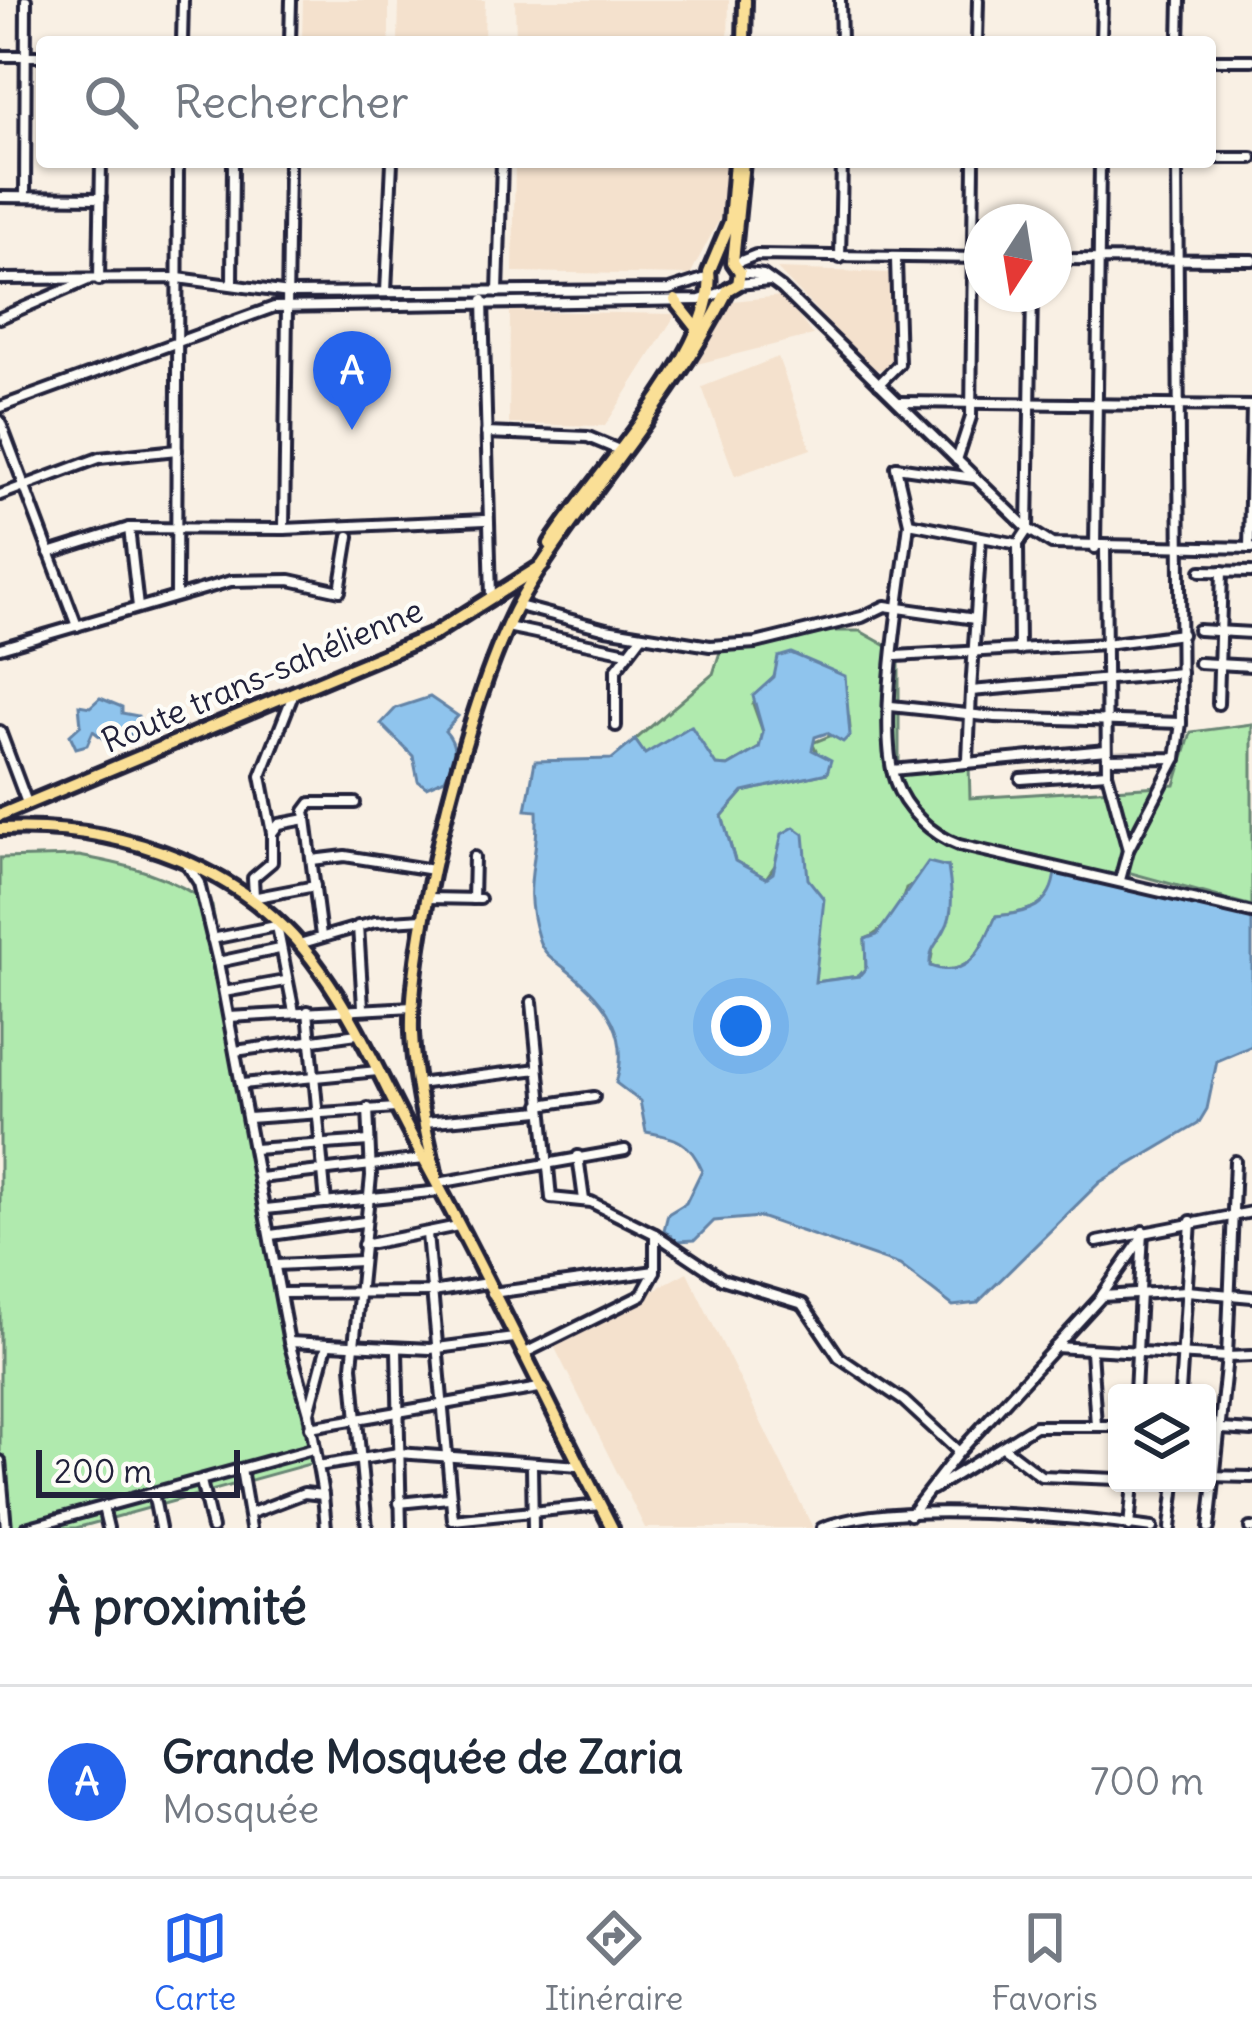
<!DOCTYPE html>
<html lang="fr">
<meta charset="utf-8">
<style>
:root{--surface:#fff;--page:#f2f2f3;--text:#1f2937;--muted:#747a83;--line:#e0e1e3;--accent:#2563eb}
body{margin:0;font-family:Delius,sans-serif;background:var(--page);color:var(--text)}
.controls{position:absolute;right:36px;bottom:36px;display:grid;overflow:hidden;border-radius:12px;box-shadow:0 3px 9px #0004}
.controls button{width:108px;height:108px;display:grid;place-items:center;padding:0;border:0;border-bottom:3px solid var(--line);background:var(--surface);color:var(--text);font:60px sans-serif}
.compass{position:absolute;left:964px;top:204px;width:108px;height:108px;border-radius:50%;background:var(--surface);box-shadow:0 3px 9px #0004;rotate:192deg}
.scale{position:absolute;left:36px;bottom:30px;width:204px;box-sizing:border-box;padding-left:12px;border:6px solid #22223b;border-top:0;font-size:33px;line-height:42px;white-space:nowrap;color:#22223b;-webkit-text-stroke:9px #fdfcf7;paint-order:stroke}
.you{position:absolute;left:741px;top:1026px;width:42px;height:42px;margin:-30px;border:9px solid #fff;border-radius:50%;background:#1a73e8;box-shadow:0 0 0 18px #1a73e833}
.badge{display:grid;place-items:center;width:78px;height:78px;border-radius:50%;background:var(--accent);color:#fff;font-size:39px;font-weight:700}
.pin{position:absolute;translate:-50% -99px;filter:drop-shadow(0 3px 6px #0008)}
.pin::after{content:'';position:absolute;top:63px;width:42px;height:36px;background:inherit;clip-path:polygon(0 0,100% 0,50% 100%)}
.list{margin:0;padding:0;list-style:none}
h2{display:flex;justify-content:space-between;align-items:center;height:156px;margin:0;padding:0 48px;font-size:51px}
h2 small{font-size:39px;font-weight:400;color:var(--muted)}
.list li{display:grid;grid-template-columns:78px 1fr auto;gap:36px;align-items:center;box-sizing:border-box;height:192px;padding:0 48px;border-top:3px solid var(--line)}
.list b{display:block;font-size:45px;white-space:nowrap}
.list p{margin:0;font-size:39px;white-space:nowrap;color:var(--muted)}
.list em{font-size:39px;font-style:normal;color:var(--muted)}
.icon{flex:none;width:66px;height:66px;fill:none;stroke:currentColor;stroke-width:2;stroke-linecap:round;stroke-linejoin:round}
.map{position:relative;flex:none;width:1252px;height:1528px;overflow:hidden}
.search{position:absolute;background:var(--surface);box-shadow:0 3px 9px #0004;left:36px;right:36px;top:36px;height:132px;display:flex;align-items:center;gap:30px;box-sizing:border-box;padding:0 42px;border-radius:12px;color:var(--muted);font-size:45px}
.sheet{height:348px;background:var(--surface)}
nav{display:flex;justify-content:space-around;align-items:center;box-sizing:border-box;height:168px;border-top:3px solid var(--line);background:var(--surface);font-size:33px;color:var(--muted)}
nav a{display:grid;justify-items:center;gap:6px}
nav .on{color:var(--accent)}
.map>svg:first-child{display:block}
.built{fill:#f4e1cd}
.green{fill:#b0eaae;stroke:#698674;stroke-width:3}
.water{fill:#8fc4ed;stroke:#6383a6;stroke-width:3}
.lines{fill:none;stroke-linecap:round;stroke-linejoin:round}
.minor-casing{stroke:#22223b;stroke-width:16}
.highway-casing{stroke:#22223b;stroke-width:20}
.minor{stroke:#fdfcf7;stroke-width:8}
.highway{stroke:#fadf96;stroke-width:10}
.labels{text-anchor:middle;dominant-baseline:central;stroke-width:9;stroke-linejoin:round;paint-order:stroke}
.street-label{font-size:33px;fill:#22223b;stroke:#fdfcf7}
</style>
<div class="map">
<svg width="1252" height="1528" viewBox="0 0 1252 1528">
<rect width="100%" height="100%" fill="#f9f0e4"/>
<filter id="ink" filterUnits="userSpaceOnUse"><feTurbulence type="fractalNoise" baseFrequency=".00833" numOctaves="2"/><feDisplacementMap in="SourceGraphic" scale="24" xChannelSelector="R" yChannelSelector="G"/><feConvolveMatrix kernelMatrix="1 2 1 2 8 2 1 2 1" color-interpolation-filters="sRGB"/></filter>
<g filter="url(#ink)">
<!-- built -->
<g class="built">
<polygon points="303,0 389,0 389,42 302,42"/>
<polygon points="399,0 485,0 484,42 398,42"/>
<polygon points="515,0 729,0 728,42 516,42"/>
<polygon points="515,162 728,162 727,205 690,275 513,272"/>
<polygon points="777,269 892,273 891,370 873,369"/>
<polygon points="782,296 813,335 697,364 732,301"/>
<polygon points="510,311 676,314 605,426 509,424"/>
<polygon points="778,357 811,449 735,476 702,387"/>
<polygon points="687,1272 813,1528 645,1528 553,1344"/>
</g>
<!-- green -->
<g class="green">
<path d="M827,631H860L899,653V774L969,765L970,798L1175,785L1191,732L1252,724V906L1131,873L1123,887L1056,871C1052,907 1028,913 996,916C982,946 971,981 930,966L934,942L950,914L948,867L906,888C902,906 882,934 865,939L866,968L859,976L815,982L776,864L766,878L735,861L722,816L743,792L827,773L812,743L850,728L849,717L774,677L753,704L763,732L759,748L728,766L715,765L686,732L645,755L635,740L713,674L723,643Z"/>
<path d="M79,856C129,865 170,875 212,906L313,1463L76,1528H0V858Z"/>
</g>
<!-- water -->
<g class="water">
<path d="M791,653L845,676L850,735L843,742L827,733L815,737L812,750L831,760L827,773L743,792L722,816L735,861L766,878L773,873L782,834L794,827L804,834L808,879L824,899L815,982L859,976L866,968L865,939L877,935L928,862L948,867C951,886 955,912 945,929C938,944 929,947 930,966C971,981 982,946 996,916C1028,913 1052,907 1055,871L1252,918V1046L1217,1061L1207,1109L1198,1124L1100,1182L977,1303L953,1306L900,1265L760,1217L714,1221L695,1240L677,1241L664,1230L668,1214L686,1203L702,1170C690,1141 675,1137 646,1132L640,1101L616,1083C630,1038 610,1004 567,970C554,959 543,955 538,937C521,883 539,863 537,811L526,810L535,761L612,759L635,740L645,754L691,726L716,765L728,766L759,748L763,732L753,696L774,677L778,657Z"/>
<path d="M430,697L458,716L445,731C460,747 454,762 445,779L426,787L418,781L413,756L381,724L396,708Z"/>
<polygon points="100,698 122,707 122,713 138,716 139,724 129,737 110,744 93,731 87,745 76,748 70,735 81,725 79,705 90,707"/>
</g>
<g class="lines">
<defs>
<g id="minor">
<polyline points="840,0 841,42"/>
<polyline points="182,42 183,0"/>
<polyline points="290,42 291,0"/>
<polyline points="977,42 978,0"/>
<polyline points="1101,42 1102,0"/>
<polyline points="1179,42 1180,0"/>
<polyline points="0,56 42,56"/>
<polyline points="1210,60 1252,60"/>
<polyline points="1210,158 1252,158"/>
<polyline points="0,197 101,198"/>
<polyline points="25,197 26,0"/>
<polyline points="840,258 842,162"/>
<polyline points="1054,259 1252,260"/>
<polyline points="736,263 756,255 982,258"/>
<polyline points="740,272 763,275 781,288 1028,529 1052,544 1252,548"/>
<polyline points="0,279 178,278 289,293 669,290 709,277"/>
<polyline points="99,280 101,162"/>
<polyline points="232,282 233,162"/>
<polyline points="738,284 770,281"/>
<polyline points="386,292 392,162"/>
<polyline points="498,292 502,162"/>
<path d="M1032,294L1028,529L1018,544L909,523C902,587 876,724 895,781C904,809 932,835 959,845L1252,913"/>
<polyline points="483,300 491,597"/>
<polyline points="0,318 88,280"/>
<polyline points="879,384 899,364 896,259"/>
<polyline points="900,402 1252,406"/>
<polyline points="0,407 274,307 700,300 728,290"/>
<polyline points="0,421 77,626"/>
<polyline points="486,433 588,437 619,450"/>
<polyline points="957,460 971,417 974,162"/>
<polyline points="0,495 99,458 177,450"/>
<polyline points="909,523 896,467 974,478"/>
<polyline points="129,528 138,607"/>
<polyline points="284,529 289,162"/>
<polyline points="1018,544 1019,650"/>
<polyline points="1095,548 1100,162"/>
<polyline points="1105,548 1107,773 1128,850"/>
<polyline points="1249,548 1252,407"/>
<polyline points="49,553 129,528 284,529 485,520"/>
<polyline points="1201,571 1252,572"/>
<polyline points="176,595 178,162"/>
<polyline points="519,606 606,629 710,646 756,643 862,617 885,606 975,619"/>
<polyline points="507,627 627,652"/>
<polyline points="1198,630 1252,633"/>
<polyline points="0,648 231,581 290,580 340,591 349,536"/>
<polyline points="896,656 1105,644 1182,634"/>
<polyline points="1199,663 1252,666"/>
<polyline points="971,691 981,538"/>
<polyline points="1218,704 1222,571"/>
<polyline points="891,706 995,717 1181,723"/>
<polyline points="616,726 616,670 641,637"/>
<polyline points="0,731 27,803"/>
<polyline points="1107,759 1176,758 1181,723 1177,162"/>
<polyline points="968,760 971,691 1181,673"/>
<polyline points="892,770 1106,750"/>
<polyline points="1021,779 1107,773"/>
<polyline points="272,833 261,776 293,695"/>
<polyline points="312,860 345,856 433,870"/>
<polyline points="188,866 199,883 218,962 289,1342 309,1413"/>
<polyline points="1120,880 1128,850 1176,758"/>
<polyline points="254,897 253,878 272,862 272,833 279,824 306,819"/>
<polyline points="252,898 315,886"/>
<polyline points="428,898 480,899"/>
<polyline points="473,899 474,857"/>
<polyline points="276,921 294,1012"/>
<polyline points="358,926 363,1007"/>
<polyline points="321,936 305,811 311,803 355,803"/>
<polyline points="212,939 276,926"/>
<polyline points="299,944 375,922 423,919"/>
<polyline points="218,962 279,949"/>
<polyline points="224,992 285,981"/>
<polyline points="532,1002 551,1198 591,1202 655,1234 655,1271"/>
<polyline points="308,1011 326,1203"/>
<polyline points="229,1017 413,1007"/>
<polyline points="235,1051 357,1034"/>
<polyline points="242,1084 378,1071"/>
<polyline points="417,1084 538,1069"/>
<polyline points="540,1105 594,1097"/>
<polyline points="248,1118 396,1108"/>
<polyline points="425,1122 540,1111"/>
<polyline points="254,1149 369,1141"/>
<polyline points="578,1156 584,1200"/>
<polyline points="260,1178 423,1159"/>
<polyline points="438,1183 625,1150"/>
<polyline points="266,1209 440,1191"/>
<polyline points="427,1234 453,1520 600,1505"/>
<polyline points="655,1234 722,1279 803,1304 839,1357 904,1401 959,1452"/>
<polyline points="271,1235 363,1222"/>
<polyline points="1097,1242 1252,1212"/>
<polyline points="363,1245 458,1226"/>
<polyline points="276,1265 362,1261"/>
<polyline points="281,1293 432,1292 487,1283"/>
<polyline points="492,1293 655,1271 642,1295 523,1354"/>
<polyline points="1102,1295 1142,1238"/>
<polyline points="289,1342 430,1349 514,1338"/>
<polyline points="1055,1347 1227,1357 1235,1161"/>
<polyline points="397,1349 401,1528"/>
<polyline points="1091,1351 1096,1425"/>
<polyline points="1135,1393 1143,1231"/>
<polyline points="1180,1393 1191,1221"/>
<polyline points="310,1427 539,1388"/>
<polyline points="1207,1428 1252,1431"/>
<polyline points="1003,1447 1041,1476 1117,1479"/>
<polyline points="0,1461 6,1528"/>
<polyline points="318,1466 398,1453 580,1466"/>
<polyline points="532,1467 533,1528"/>
<polyline points="241,1469 251,1528"/>
<polyline points="1207,1476 1252,1477"/>
<polyline points="201,1481 212,1528"/>
<polyline points="933,1489 1035,1426 1117,1426"/>
<polyline points="153,1493 160,1528"/>
<polyline points="323,1495 326,1528"/>
<polyline points="399,1503 448,1498"/>
<polyline points="103,1507 108,1528"/>
<polyline points="249,1514 304,1493 323,1495 309,1413 327,1345"/>
<polyline points="910,1515 959,1452 1102,1296 1187,1291 1252,1297"/>
<polyline points="1129,1527 1133,1483"/>
<polyline points="26,1528 313,1449"/>
<polyline points="367,1528 352,1366 371,1176 368,1108"/>
<path d="M822,1528C890,1499 1076,1517 1152,1528"/>
<polyline points="1170,1528 1175,1483"/>
<polyline points="1209,1528 1227,1357 1252,1356"/>
<polyline points="1250,1528 1252,1528"/>
</g>
<g id="highway">
<polyline points="744,42 745,0"/>
<polyline points="675,300 697,328"/>
<path d="M550,544C592,478 719,347 709,272L730,222L735,162"/>
<polyline points="0,815 432,635 543,565"/>
<path d="M0,829C122,823 248,867 320,970C361,1027 387,1093 421,1154C488,1276 548,1404 612,1528"/>
<path d="M436,1177C426,1130 414,1082 412,1033C409,931 474,671 529,585C593,484 673,398 728,290L738,284L740,272L733,262L743,162"/>
</g>
</defs>
<!-- minor casing -->
<use href="#minor" class="minor-casing"/>
<!-- highway casing -->
<use href="#highway" class="highway-casing"/>
<!-- minor -->
<use href="#minor" class="minor"/>
<!-- highway -->
<use href="#highway" class="highway"/>
</g>
</g>
<g class="labels">
<!-- street labels -->
<g class="street-label">
<text transform="translate(262 675) rotate(-23)">Route trans-sahélienne</text>
</g>
</g>
</svg>
<div class="controls">
<button><svg class="icon" aria-label="layers" viewBox="0 0 24 24"><path d="M12 4l9 5-9 5-9-5zM3 14l9 5 9-5"/></svg></button>
</div>
<svg class="compass" viewBox="-18 -18 36 36"><path d="M0-13l5 13h-10z" fill="#e53935"/><path d="M0 13l5-13h-10z" fill="#747a83"/></svg>
<div class="scale">200 m</div>
<div class="you"></div>
<div class="pin badge" style="left:352px;top:430px">A</div>
<div class="search"><svg class="icon" aria-label="search" viewBox="0 0 24 24"><circle cx="10" cy="10" r="6"/><path d="M15 15l6 6"/></svg>Rechercher</div>
</div>
<section class="sheet">
<h2>À proximité<small></small></h2>
<ul class="list">
<li><span class="badge">A</span><div><b>Grande Mosquée de Zaria</b><p>Mosquée</p></div><em>700 m</em></li>
</ul>
</section>
<nav>
<a class="on"><svg class="icon" aria-label="map" viewBox="0 0 24 24"><path d="M3 6l6-2 6 2 6-2v14l-6 2-6-2-6 2zM9 4v14M15 6v14"/></svg>Carte</a>
<a><svg class="icon" aria-label="directions" viewBox="0 0 24 24"><path d="M12 3l9 9-9 9-9-9zM9 14v-3h6M13 9l2 2-2 2"/></svg>Itinéraire</a>
<a><svg class="icon" aria-label="saved" viewBox="0 0 24 24"><path d="M7 4h10v16l-5-4-5 4z"/></svg>Favoris</a>
</nav>
